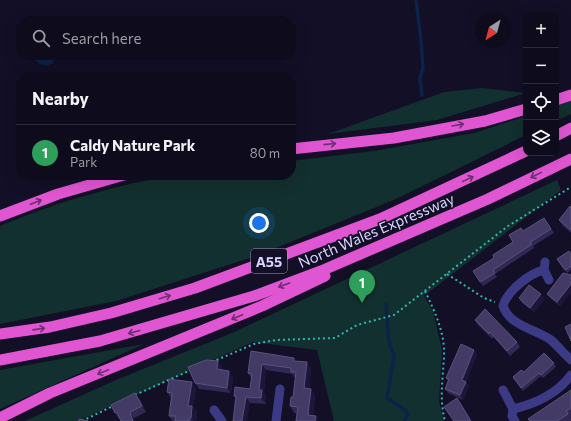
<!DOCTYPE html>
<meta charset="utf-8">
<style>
:root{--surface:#0e0b1c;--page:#171425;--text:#f1f3f6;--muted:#9b9ba3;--line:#2e2b3b;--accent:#7c3aed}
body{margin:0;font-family:Commissioner,sans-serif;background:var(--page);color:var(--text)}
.controls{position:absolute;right:12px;top:12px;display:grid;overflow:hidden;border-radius:8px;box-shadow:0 4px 16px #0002}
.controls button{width:36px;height:36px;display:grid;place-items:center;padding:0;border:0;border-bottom:1px solid var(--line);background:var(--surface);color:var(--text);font:20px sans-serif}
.compass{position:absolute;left:475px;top:12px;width:36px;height:36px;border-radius:50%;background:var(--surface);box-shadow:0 4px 16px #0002;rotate:216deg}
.you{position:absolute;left:259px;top:223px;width:14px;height:14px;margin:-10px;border:3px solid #fff;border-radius:50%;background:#1a73e8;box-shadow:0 0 0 6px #1a73e833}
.badge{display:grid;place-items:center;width:26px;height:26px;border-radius:50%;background:var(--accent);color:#fff;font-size:13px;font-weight:700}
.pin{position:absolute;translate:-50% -33px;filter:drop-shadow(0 1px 2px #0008)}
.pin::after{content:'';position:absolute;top:21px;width:14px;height:12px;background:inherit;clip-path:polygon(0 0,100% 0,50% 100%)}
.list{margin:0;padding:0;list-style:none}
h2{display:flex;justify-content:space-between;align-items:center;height:52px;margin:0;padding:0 16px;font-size:17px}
h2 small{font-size:13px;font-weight:400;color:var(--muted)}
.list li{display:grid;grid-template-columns:26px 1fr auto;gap:12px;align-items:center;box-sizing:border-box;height:56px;padding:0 16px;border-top:1px solid var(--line)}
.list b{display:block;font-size:15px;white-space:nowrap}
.list p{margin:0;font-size:13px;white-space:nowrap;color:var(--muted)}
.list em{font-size:13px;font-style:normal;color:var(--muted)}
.icon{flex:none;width:22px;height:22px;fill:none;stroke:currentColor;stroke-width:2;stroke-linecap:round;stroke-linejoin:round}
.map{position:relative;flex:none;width:571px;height:421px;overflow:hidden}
.search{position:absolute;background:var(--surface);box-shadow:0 4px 16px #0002;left:16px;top:16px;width:280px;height:44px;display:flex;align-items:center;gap:10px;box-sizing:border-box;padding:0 14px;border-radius:16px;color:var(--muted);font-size:15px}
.panel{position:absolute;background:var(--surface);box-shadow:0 4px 16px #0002;left:16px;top:72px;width:280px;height:108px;border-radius:16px}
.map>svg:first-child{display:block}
.green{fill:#12302f}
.water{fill:#0c2248}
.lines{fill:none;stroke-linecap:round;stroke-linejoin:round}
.stream{stroke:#0c2248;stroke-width:3.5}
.path{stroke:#2fb8b0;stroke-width:2;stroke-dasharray:2 3;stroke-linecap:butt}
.minor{stroke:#3d3a85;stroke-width:9}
.trunk{stroke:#e055d1;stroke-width:11}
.wall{fill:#312854}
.shaded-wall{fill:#1d163a}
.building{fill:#433a66;stroke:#5a527e}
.oneway{stroke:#6f2e73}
.labels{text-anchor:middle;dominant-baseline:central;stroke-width:3;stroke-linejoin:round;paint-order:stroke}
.shield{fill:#130f26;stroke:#9e99be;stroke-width:1}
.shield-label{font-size:14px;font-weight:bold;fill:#d9d4ff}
.street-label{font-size:15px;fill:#d9d4ff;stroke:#130f26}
</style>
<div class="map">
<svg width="571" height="421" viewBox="0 0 571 421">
<rect width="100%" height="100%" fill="#130f26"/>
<!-- green -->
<g class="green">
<polygon points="482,88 526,93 437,120 328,134 444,92"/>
<polygon points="571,101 571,114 556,121 556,106"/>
<path d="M526,116V135L396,199L256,256L116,301L0,324V226C54,203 121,183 179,175H291V161L374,151L474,133Z"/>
<polygon points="557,180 561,190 424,296 433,311 442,350 439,401 444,421 334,421 317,350 253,342 78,421 25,421 116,380 232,333"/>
<polygon points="144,344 0,409 0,370"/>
</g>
<!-- water -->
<path class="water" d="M28,55H54L53,63C44,70 36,61 28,55Z"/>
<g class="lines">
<!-- stream -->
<g class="stream">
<polyline points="416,0 421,40 423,68 420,78 422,95"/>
<polyline points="386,304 389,342 394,356 387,398 406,411 408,415 404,421"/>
</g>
<!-- path -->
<g class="path">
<polyline points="447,274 484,298 495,302"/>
<path d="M425,291C435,312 445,333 444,356C443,378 439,399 445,421"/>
<polyline points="212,362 254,344 276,340 335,338 357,325 394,315 508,226 571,187"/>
<polyline points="135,395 191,370"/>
<polyline points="82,421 113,406"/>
</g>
<!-- minor -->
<g class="minor">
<polyline points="545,262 544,270 549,280"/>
<path d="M544,270C530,273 507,291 503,306C510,326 535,329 551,340C558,346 564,354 571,360"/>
<path d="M503,390L513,409C535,404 557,394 571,375"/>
<polyline points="513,409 512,416 515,421"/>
<polyline points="214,410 222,421"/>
<polyline points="276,421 280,389"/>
</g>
<!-- trunk -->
<g class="trunk">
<polyline points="556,100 571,95"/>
<polyline points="556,136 571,128"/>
<polyline points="291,149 394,138 485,121 526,109"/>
<polyline points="0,216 58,194 124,175"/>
<polyline points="0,334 50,327 111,313 195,288 380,219 526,151"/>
<polyline points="0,360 100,341 254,296 321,271 488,199 571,159"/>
<polyline points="0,418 50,393 262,306 325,276"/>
</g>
</g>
<!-- wall -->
<g class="wall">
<polygon points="571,207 571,233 563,226 559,220"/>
<polygon points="544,218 554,233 533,246 534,248 495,274 497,277 483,286 480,282 494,258 513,242 523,231"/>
<polygon points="571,254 571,270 567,273 557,259"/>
<polygon points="571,275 571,292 560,306 550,298 547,294"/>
<polygon points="519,298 545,299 534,312 522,303"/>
<polygon points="475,320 517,342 520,347 510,356 494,337 492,339 478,325"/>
<polygon points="474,350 477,354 466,382 469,386 463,400 448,393 445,389 448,381 446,378"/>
<polygon points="251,351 297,362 311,368 309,389 311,389 315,395 313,416 294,413 290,406 293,397 295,378 292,374 266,370 264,392 266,396 266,404 250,403 236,398 234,396 250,389 252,379 248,373"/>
<polygon points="218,361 222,367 221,370 233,377 231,393 199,389 195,383"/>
<polygon points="554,363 556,367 543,378 541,376 523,391 513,377"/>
<polygon points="196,388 193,407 197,412 196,421 173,421 169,416 171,398 167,392"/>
<polygon points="571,390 571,416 570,417 571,418 571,421 530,421"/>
<polygon points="135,393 140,399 146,412 134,418 135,421 121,421 120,419 119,419 115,413"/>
</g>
<!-- shaded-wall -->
<g class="shaded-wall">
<polygon points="571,284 571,292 560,306 557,302"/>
<polygon points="541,294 545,299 534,312 530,308"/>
<polygon points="474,350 477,354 466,382 469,386 463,400 460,395 462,380"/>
<polygon points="218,361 222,367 221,375 217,369"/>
<polygon points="307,362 311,368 309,394 304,388"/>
<polygon points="262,364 266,370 264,392 266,396 266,404 261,398 259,390"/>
<polygon points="229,371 233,377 231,393 227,388"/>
<polygon points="192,382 196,388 193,407 197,412 196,421 193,421 191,418 188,406"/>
<polygon points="311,389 315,395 312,421 308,415"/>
<polygon points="135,393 140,399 146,412 142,406"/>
<polygon points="246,397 250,403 247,421 242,421"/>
<polygon points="130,412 134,418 135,421 133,421"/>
<polygon points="316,416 319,421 315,421"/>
</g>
<!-- building -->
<g class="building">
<polygon points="570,206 571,207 571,230 559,220"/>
<polygon points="544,218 551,229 530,242 532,244 493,270 495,273 480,282 473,271 494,258 493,255 513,242 509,235 521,228 523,231"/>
<polygon points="569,251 571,254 571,266 565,270 557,259"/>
<polygon points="563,273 571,275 571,284 557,302 547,294"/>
<polygon points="529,285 541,294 530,308 519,298"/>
<polygon points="485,309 517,342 507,351 490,332 489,334 475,320"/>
<polygon points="571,324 571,341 565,327"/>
<polygon points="461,344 474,350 462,380 466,382 460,395 445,389 449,379 446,378"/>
<polygon points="251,351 294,358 294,361 307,362 304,388 311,389 308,415 316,416 315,421 296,421 298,407 290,406 291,397 293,397 296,372 291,372 291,368 262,364 259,390 262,390 261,398 246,397 242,421 233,421 236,396 234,396 235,387 250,389 252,374 248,373"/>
<polygon points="544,353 554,363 541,375 539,373 521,388 513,377 521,370 524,372"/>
<polygon points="206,360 218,361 217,369 229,371 227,388 195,383 188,367"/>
<polygon points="169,379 192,382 188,406 192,406 191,418 189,418 189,421 175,421 176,416 169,416 172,393 167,392"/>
<polygon points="571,390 571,408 566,411 568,414 557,421 530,421 528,419"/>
<polygon points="135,393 142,406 130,412 133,421 121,421 117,412 115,413 111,405"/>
<polygon points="457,398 471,421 454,421 444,407"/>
<polygon points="79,419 88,421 79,421"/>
</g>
<!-- one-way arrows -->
<defs><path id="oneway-shaft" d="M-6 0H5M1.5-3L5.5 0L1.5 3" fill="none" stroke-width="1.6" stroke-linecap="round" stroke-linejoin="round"/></defs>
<g class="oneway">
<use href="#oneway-shaft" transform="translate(458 125) rotate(-10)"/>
<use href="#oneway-shaft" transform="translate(330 144) rotate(-6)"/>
<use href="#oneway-shaft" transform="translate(536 175) rotate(154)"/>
<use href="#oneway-shaft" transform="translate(468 179) rotate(-25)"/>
<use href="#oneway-shaft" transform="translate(36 202) rotate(-21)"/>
<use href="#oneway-shaft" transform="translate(284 285) rotate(160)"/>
<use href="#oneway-shaft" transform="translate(165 297) rotate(-17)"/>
<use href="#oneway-shaft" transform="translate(237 317) rotate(157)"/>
<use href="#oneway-shaft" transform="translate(39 329) rotate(-8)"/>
<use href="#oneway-shaft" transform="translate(134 332) rotate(165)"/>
<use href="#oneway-shaft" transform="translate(103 372) rotate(158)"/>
</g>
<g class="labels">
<!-- shield labels -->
<rect class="shield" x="251" y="249" width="36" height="24" rx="3"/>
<g class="shield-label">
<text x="269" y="261">A55</text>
</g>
<!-- street labels -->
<g class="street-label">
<text transform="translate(376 230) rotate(-23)">North Wales Expressway</text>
</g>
</g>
</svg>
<div class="controls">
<button>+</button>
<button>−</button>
<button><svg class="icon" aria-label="locate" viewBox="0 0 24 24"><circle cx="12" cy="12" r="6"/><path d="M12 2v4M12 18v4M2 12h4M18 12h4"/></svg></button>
<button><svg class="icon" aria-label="layers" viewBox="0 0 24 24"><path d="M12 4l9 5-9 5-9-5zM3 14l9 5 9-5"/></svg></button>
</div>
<svg class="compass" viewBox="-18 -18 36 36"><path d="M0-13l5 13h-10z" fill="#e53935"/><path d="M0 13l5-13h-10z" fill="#9b9ba3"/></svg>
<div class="you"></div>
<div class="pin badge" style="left:362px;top:303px;background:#2e9e5b">1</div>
<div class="search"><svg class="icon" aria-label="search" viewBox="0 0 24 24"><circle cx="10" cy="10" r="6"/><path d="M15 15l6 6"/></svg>Search here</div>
<section class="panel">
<h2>Nearby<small></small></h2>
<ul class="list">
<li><span class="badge" style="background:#2e9e5b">1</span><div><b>Caldy Nature Park</b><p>Park</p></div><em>80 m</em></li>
</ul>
</section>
</div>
